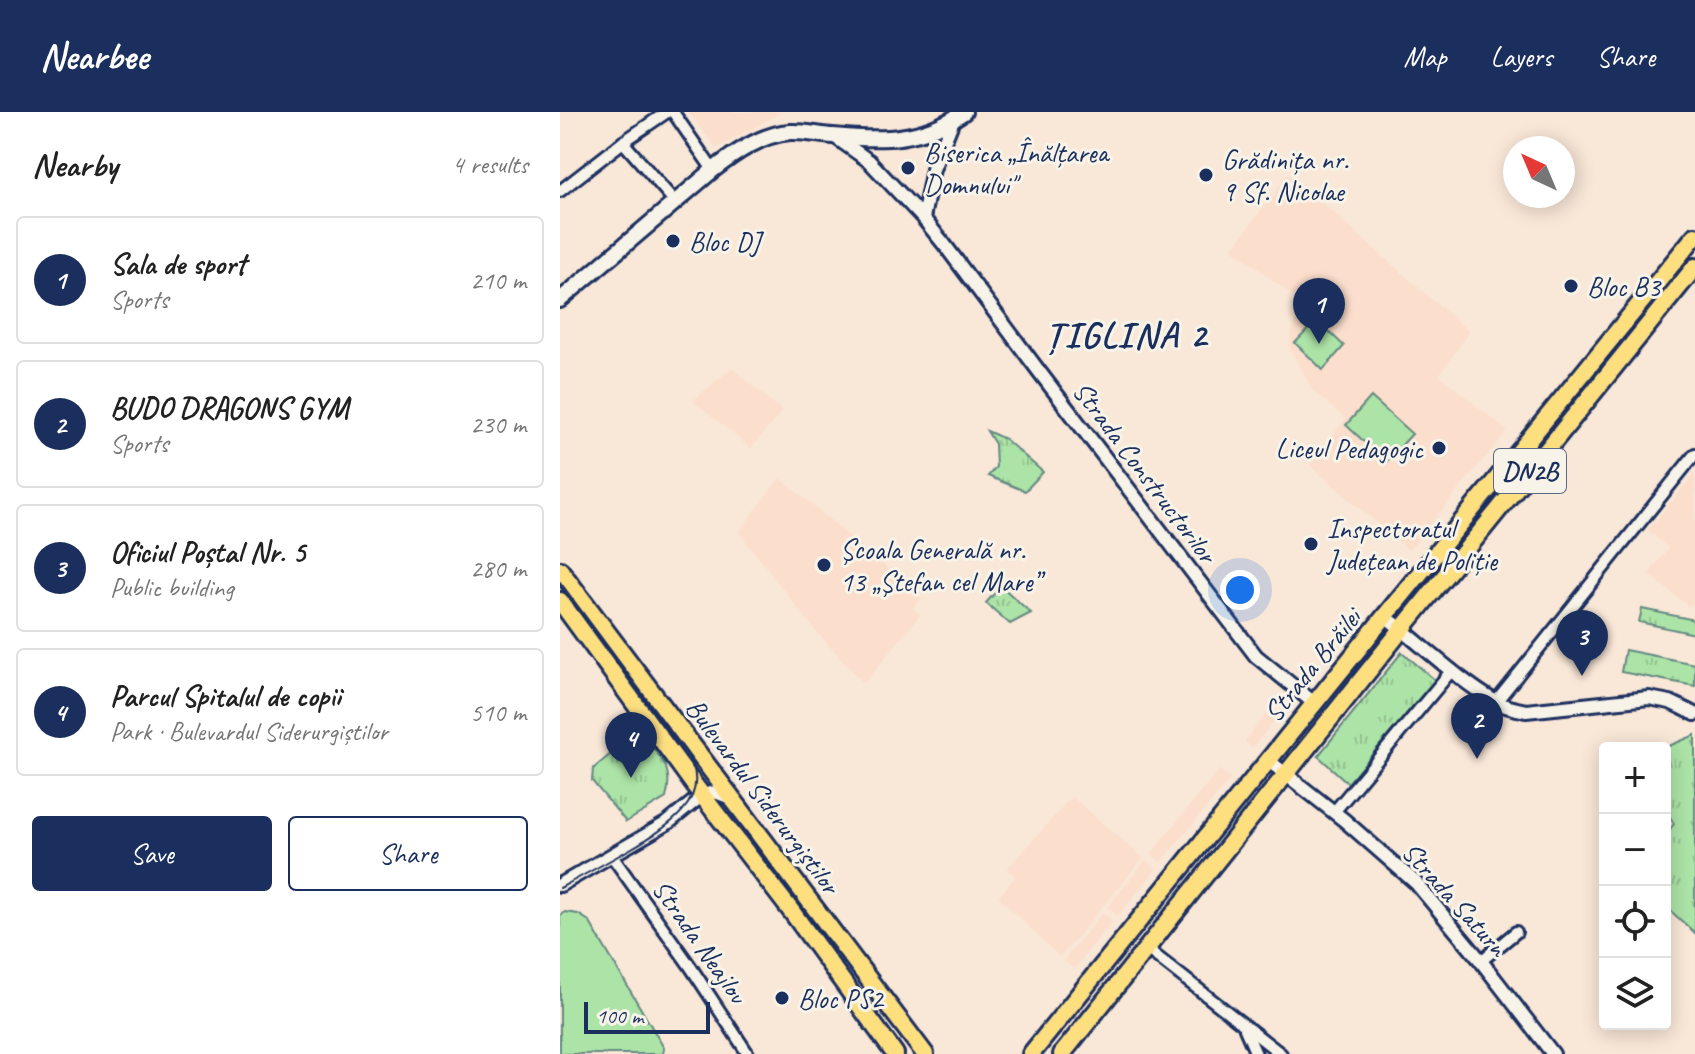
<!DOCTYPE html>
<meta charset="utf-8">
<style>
:root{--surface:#fff;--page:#f2f2f2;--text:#222;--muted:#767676;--line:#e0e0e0;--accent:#1b2f5e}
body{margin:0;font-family:Caveat,sans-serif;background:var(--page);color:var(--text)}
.controls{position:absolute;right:24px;bottom:24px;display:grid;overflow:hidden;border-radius:8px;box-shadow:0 4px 20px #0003}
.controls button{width:72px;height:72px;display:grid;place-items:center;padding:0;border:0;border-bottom:2px solid var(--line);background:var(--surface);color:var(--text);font:40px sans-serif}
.compass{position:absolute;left:943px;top:24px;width:72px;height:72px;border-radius:50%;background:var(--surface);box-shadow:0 4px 20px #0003;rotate:316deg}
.scale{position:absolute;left:24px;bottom:20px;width:126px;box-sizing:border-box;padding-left:8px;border:4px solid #1b2f5e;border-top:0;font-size:22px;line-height:28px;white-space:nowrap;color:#1b2f5e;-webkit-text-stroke:6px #f7f3e8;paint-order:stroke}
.you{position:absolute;left:680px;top:478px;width:28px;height:28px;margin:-20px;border:6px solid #fff;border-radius:50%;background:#1a73e8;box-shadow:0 0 0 12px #1a73e833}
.badge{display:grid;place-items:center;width:52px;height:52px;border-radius:50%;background:var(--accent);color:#fff;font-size:26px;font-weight:700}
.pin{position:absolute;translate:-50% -66px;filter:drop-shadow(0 2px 4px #0008)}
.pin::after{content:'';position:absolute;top:42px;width:28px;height:24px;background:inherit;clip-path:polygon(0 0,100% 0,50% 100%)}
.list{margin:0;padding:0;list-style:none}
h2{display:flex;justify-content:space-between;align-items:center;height:104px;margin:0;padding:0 32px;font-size:34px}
h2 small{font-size:26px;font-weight:400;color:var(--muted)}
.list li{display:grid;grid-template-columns:52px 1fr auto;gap:24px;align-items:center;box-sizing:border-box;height:128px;margin:0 16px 16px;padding:0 16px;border:2px solid var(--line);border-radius:8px}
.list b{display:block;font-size:30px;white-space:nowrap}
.list p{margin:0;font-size:26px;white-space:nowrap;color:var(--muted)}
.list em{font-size:26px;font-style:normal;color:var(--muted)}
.actions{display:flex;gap:16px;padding:24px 32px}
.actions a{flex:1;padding:18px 0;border:2px solid var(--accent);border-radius:8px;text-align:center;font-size:28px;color:var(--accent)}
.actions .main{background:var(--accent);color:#fff}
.icon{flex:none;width:44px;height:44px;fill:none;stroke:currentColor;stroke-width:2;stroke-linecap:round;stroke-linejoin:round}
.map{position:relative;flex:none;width:1135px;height:942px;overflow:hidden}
header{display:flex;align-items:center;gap:48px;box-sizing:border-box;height:112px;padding:0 40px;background:var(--accent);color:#fff}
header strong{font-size:38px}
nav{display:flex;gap:44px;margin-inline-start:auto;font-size:28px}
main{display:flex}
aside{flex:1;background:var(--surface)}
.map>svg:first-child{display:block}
.built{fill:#fbdecb}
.green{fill:#ace3a6;stroke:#648982;stroke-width:2}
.park{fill:url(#park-tufts);stroke:#648982;stroke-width:2}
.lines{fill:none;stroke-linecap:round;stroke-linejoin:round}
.minor-casing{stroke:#1b2f5e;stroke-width:16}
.tertiary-casing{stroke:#1b2f5e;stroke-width:18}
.secondary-casing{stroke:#1b2f5e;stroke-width:20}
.primary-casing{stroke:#1b2f5e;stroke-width:22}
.minor{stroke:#f7f3e8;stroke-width:10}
.tertiary{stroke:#f7f3e8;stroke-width:12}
.secondary{stroke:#f7f3e8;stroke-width:14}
.primary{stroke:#fedf80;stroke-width:16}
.tram{stroke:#1b2f5e;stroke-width:2}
.poi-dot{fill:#1b2f5e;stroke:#f7f3e8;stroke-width:3}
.labels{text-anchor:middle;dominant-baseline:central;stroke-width:6;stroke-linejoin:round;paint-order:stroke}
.shield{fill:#f7f3e8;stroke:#5d6a87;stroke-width:2}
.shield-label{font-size:26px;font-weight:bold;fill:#1b2f5e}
.poi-label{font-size:28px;fill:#1b2f5e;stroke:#f7f3e8;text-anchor:start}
.street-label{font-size:28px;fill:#1b2f5e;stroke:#f7f3e8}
.district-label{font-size:36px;font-weight:bold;letter-spacing:2px;fill:#1b2f5e;stroke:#f7f3e8}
</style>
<header>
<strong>Nearbee</strong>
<nav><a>Map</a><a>Layers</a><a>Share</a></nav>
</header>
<main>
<aside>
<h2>Nearby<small>4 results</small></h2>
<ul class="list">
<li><span class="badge">1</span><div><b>Sala de sport</b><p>Sports</p></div><em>210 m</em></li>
<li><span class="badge">2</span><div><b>BUDO DRAGONS GYM</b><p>Sports</p></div><em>230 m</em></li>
<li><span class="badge">3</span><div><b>Oficiul Poștal Nr. 5</b><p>Public building</p></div><em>280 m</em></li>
<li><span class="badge">4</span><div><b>Parcul Spitalul de copii</b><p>Park · Bulevardul Siderurgiștilor</p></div><em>510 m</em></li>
</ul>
<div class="actions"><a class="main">Save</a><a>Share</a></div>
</aside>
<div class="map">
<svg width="1135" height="942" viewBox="0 0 1135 942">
<defs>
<pattern id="park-tufts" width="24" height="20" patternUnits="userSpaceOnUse" patternTransform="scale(2)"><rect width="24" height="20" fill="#ace3a6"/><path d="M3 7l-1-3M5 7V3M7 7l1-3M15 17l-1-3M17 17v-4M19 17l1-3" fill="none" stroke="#93c391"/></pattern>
</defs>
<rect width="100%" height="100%" fill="#f9e7d7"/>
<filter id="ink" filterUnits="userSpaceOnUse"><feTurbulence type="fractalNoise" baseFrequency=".0125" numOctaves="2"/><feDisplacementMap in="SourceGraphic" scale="16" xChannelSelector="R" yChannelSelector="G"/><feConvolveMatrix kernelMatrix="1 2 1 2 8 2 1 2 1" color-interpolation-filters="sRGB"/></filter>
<g filter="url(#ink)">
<!-- built -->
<g class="built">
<polygon points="128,0 221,0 157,36"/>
<polygon points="729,62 909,220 879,263 947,319 849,438 750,353 786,307 753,279 729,234 739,189 673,136"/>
<polygon points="172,256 222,299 191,336 133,289"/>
<polygon points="1135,362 1135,491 1128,494 1089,462 1109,436 1088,418"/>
<polygon points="220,366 362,486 353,496 360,503 304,571 256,519 179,420"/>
<polygon points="708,600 716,606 692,636 685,629"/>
<polygon points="659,658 670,667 601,750 591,742"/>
<polygon points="512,685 583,746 500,845 439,785 456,764 447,757"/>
<polygon points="586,748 596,757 558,804 548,795"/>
<polygon points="543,801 552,809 514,857 504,848"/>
</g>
<!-- green -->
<g class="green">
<polygon points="757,208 784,234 763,258 735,231"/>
<polygon points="811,285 852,322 826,350 786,313"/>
<polygon points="5,800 18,802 29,809 104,936 103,942 0,942 0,803"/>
</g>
<!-- park -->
<g class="park">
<polygon points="427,319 445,327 483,360 465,379 428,364 436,355 435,332"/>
<polygon points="441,474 471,501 450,512 426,491"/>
<polygon points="1082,497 1135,508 1135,522 1079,510"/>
<polygon points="1065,538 1135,552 1135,574 1061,560"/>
<polygon points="842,540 875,568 788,671 758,644"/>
<path d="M78,619C97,642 115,653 106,686L66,710L32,669L33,657Z"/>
<polygon points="1135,623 1135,821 1105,794 1105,723 1114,712 1105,696 1104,636"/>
</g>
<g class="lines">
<defs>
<g id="minor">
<polyline points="113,0 153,58"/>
<polyline points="63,30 115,90"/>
<polyline points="0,79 63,30 107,0"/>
<polyline points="936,590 1135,342"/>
<polyline points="774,700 892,558"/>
<polyline points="52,744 130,854 188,942"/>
<polyline points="587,837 721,942"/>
<polyline points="921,849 956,820"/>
<polyline points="685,917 696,942"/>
</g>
<g id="tertiary">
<polyline points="274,24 309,49 363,106 384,132 478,258 696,544 754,591"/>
<polyline points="363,106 373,57 393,8"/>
<path d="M825,504C860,531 898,568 936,590C945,595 956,597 966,599L1089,586L1110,590L1135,602"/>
<polyline points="709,649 784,708 856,771 921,849 993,942"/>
<polyline points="0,773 109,710 142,683 155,680 171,686"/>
</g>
<path id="secondary" d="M0,188L153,58C175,41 202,22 230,20C244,19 259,23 273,24C323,29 361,29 404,0"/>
<g id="primary">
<polyline points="0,458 365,942"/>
<polyline points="0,489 135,674 232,800 335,942"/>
<polyline points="471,942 825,504 1135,124"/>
<polyline points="502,942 842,517 1135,155"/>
</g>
</defs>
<!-- minor casing -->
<use href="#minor" class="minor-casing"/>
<!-- tertiary casing -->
<use href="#tertiary" class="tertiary-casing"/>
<!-- secondary casing -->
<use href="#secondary" class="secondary-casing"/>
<!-- primary casing -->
<use href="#primary" class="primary-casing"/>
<!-- minor -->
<use href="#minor" class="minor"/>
<!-- tertiary -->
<use href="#tertiary" class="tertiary"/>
<!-- secondary -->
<use href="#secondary" class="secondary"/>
<!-- primary -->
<use href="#primary" class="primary"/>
<!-- tram -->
<path class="tram" d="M0,470L126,640C158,689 101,719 65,740C44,752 22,764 0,776"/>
</g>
</g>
<!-- markers -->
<g class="poi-dot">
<circle cx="348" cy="56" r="8"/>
<circle cx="646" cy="63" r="8"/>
<circle cx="113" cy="129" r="8"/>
<circle cx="1011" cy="174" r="8"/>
<circle cx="879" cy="336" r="8"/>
<circle cx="751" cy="432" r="8"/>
<circle cx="264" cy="453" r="8"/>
<circle cx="222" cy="886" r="8"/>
</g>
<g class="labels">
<!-- shield labels -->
<rect class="shield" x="934" y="337" width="72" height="44" rx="6"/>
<g class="shield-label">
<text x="970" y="359">DN2B</text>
</g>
<!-- poi labels -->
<g class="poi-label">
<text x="364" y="40">Biserica „Înălțarea<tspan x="364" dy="32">Domnului"</tspan></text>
<text x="662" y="47">Grădinița nr.<tspan x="662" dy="32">9 Sf. Nicolae</tspan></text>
<text x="129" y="129">Bloc DJ</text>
<text x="1027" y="174">Bloc B3</text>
<text x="863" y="336" text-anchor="end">Liceul Pedagogic</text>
<text x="767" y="416">Inspectoratul<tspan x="767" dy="32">Județean de Poliție</tspan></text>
<text x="280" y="437">Școala Generală nr.<tspan x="280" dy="32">13 „Ștefan cel Mare”</tspan></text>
<text x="238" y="886">Bloc PS2</text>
</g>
<!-- street labels -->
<g class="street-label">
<text transform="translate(585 360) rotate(53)">Strada Constructorilor</text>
<text transform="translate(752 553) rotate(-51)">Strada Brăilei</text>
<text transform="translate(203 684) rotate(53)">Bulevardul Siderurgiștilor</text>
<text transform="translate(895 787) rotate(48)">Strada Saturn</text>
<text transform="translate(140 829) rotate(55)">Strada Neajlov</text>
</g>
<!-- district labels -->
<g class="district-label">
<text x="567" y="223">ȚIGLINA 2</text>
</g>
</g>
</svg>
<div class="controls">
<button>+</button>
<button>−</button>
<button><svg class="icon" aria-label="locate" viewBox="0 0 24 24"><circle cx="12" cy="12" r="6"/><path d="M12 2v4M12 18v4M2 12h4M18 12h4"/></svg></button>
<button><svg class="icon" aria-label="layers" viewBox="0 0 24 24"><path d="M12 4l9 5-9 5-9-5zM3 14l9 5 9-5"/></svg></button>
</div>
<svg class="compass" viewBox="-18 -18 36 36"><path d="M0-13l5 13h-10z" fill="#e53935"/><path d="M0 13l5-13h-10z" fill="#767676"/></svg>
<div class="scale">100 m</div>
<div class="you"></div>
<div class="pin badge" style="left:759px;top:232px">1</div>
<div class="pin badge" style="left:917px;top:647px">2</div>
<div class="pin badge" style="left:1022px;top:564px">3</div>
<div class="pin badge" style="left:71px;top:666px">4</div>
</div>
</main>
